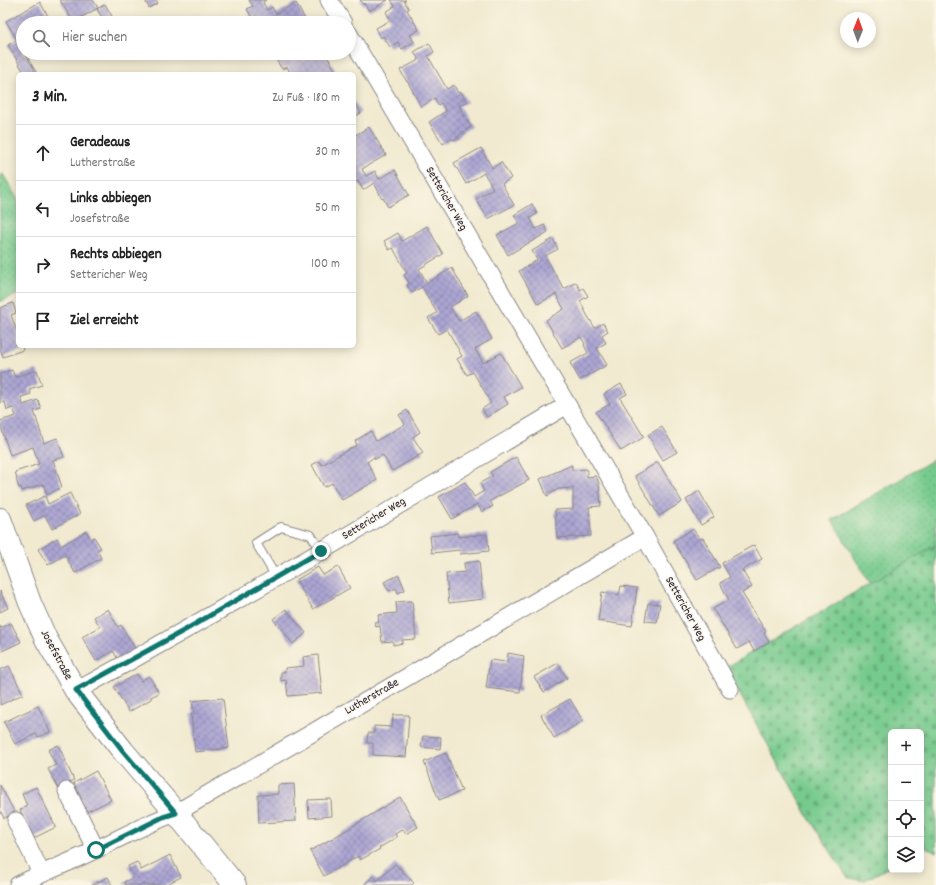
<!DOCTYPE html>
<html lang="de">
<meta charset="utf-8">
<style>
:root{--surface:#fff;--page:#f2f2f2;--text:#222;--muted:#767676;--line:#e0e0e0}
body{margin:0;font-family:Dekko,sans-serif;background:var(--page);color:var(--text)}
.controls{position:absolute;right:12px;bottom:12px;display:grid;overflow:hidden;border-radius:6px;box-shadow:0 2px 10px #0003}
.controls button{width:36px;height:36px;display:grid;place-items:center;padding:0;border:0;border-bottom:1px solid var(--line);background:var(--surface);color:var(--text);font:20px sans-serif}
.compass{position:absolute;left:840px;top:12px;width:36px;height:36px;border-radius:50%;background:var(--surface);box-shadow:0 2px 10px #0003;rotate:1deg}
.stop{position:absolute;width:12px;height:12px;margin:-9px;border:3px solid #0f766e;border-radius:50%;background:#fff}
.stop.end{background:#0f766e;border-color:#fff;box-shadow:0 1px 4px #0008}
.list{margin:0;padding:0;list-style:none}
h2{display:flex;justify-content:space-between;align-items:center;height:52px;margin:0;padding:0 16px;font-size:17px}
h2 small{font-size:13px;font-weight:400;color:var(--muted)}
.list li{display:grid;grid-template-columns:26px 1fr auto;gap:12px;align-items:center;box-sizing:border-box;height:56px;padding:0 16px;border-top:1px solid var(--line)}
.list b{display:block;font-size:15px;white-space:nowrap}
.list p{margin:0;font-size:13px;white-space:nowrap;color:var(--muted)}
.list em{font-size:13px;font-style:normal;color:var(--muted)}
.icon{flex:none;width:22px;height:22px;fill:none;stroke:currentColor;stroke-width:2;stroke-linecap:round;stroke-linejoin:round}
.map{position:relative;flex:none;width:936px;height:885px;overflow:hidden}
.search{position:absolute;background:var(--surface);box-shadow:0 2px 10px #0003;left:16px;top:16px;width:340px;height:44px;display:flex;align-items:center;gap:10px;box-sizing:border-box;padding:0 14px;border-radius:22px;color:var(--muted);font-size:15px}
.panel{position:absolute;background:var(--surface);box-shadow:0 2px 10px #0003;left:16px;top:72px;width:340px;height:276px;border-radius:6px}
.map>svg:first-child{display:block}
.grass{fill:url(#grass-dots);stroke:#4c7664}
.cemetery{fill:url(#cemetery-stones);stroke:#4c7664}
.building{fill:url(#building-cross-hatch)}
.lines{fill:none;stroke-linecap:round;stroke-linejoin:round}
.lane-casing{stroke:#8a8686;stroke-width:10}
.street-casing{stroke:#8a8686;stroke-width:19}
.secondary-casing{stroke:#8a8686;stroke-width:24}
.lane{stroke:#fff;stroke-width:8}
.street{stroke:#fff;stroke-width:17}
.secondary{stroke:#fff;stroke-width:22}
.route{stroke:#0f766e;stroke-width:5}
.labels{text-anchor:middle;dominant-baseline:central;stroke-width:3;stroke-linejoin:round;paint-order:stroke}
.street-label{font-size:12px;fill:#22223b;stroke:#fcf5e5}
</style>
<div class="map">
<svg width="936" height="885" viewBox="0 0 936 885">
<defs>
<pattern id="grass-dots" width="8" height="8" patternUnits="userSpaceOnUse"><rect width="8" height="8" fill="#76ca8d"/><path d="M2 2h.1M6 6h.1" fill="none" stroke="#66ad7b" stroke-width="1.8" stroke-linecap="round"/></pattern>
<pattern id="cemetery-stones" width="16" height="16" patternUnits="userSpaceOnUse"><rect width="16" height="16" fill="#76ca8d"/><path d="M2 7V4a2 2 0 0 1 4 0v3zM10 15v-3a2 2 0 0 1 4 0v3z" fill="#66ad7b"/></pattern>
<pattern id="building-cross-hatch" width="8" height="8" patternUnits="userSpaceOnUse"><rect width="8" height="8" fill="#aca6d3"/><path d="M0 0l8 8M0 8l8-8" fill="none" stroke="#8c87ac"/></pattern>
</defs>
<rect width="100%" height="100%" fill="#fcf5e5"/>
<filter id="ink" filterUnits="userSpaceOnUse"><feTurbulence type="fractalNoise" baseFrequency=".025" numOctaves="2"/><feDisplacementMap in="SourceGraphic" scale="8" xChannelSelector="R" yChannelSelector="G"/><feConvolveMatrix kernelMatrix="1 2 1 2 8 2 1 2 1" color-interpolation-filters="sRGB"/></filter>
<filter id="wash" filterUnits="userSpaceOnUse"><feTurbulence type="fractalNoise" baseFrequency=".012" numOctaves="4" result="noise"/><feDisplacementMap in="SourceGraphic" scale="16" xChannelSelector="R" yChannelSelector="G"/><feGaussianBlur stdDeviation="0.9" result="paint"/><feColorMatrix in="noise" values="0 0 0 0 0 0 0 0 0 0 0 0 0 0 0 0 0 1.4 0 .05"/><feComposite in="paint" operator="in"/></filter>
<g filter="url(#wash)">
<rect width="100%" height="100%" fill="#f1ead0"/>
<!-- grass -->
<g class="grass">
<polygon points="3,174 18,200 18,294 0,302 0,176"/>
<polygon points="936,458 936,545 870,584 832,520"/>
</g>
<!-- cemetery -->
<polygon class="cemetery" points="936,545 936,853 926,847 921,850 921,732 891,732 891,866 863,881 847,877 809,818 735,686 725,668"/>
<g id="blocks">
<!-- building -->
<g class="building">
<polygon points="60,0 93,0 98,8 73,22"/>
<polygon points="145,0 156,0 158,3 149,8"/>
<polygon points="249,0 266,0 263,2 267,10 272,7 276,14 296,3 307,23 267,23 265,21 260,23 256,16 252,18 247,9 253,6"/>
<polygon points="360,0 388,0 369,11 364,3 363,5"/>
<polygon points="391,0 406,0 404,1 409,9 407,10 419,30 410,35 414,42 402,49 398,42 390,47 383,36 381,38 376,28 391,20 386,12 395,6"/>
<polygon points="40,2 52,23 23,23 23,53 26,55 37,74 25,74 8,45 17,40 6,21"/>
<polygon points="105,4 115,22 114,23 105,23 97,9"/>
<polygon points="429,43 434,52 428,56 447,89 454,85 458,93 461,92 467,102 459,106 471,127 461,133 460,135 454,140 451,139 443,144 429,122 446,111 441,103 438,105 435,98 421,107 408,82 407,82 400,70 419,60 414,52"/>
<polygon points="279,53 294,53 297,59 307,53 325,53 336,71 331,74 291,74 287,67 282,69 277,61 281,58"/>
<polygon points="354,101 361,113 354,117"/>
<polygon points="369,127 386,155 362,169 366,176 375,171 379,179 395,170 409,195 388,207 383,198 382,199 379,194 380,194 374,183 363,190 358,181 354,183 354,136"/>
<polygon points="481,148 492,168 501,162 511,178 502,184 514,205 488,219 476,199 493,188 484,173 466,184 454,163"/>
<polygon points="532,204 537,214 530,218 536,229 544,225 548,232 508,255 497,235 519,223 514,215"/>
<polygon points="427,226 443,254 419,269 427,283 452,268 468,296 450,307 459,321 476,311 492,339 475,349 483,363 501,353 521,387 504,397 508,404 487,417 482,409 491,403 482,387 473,372 467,375 457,359 462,356 447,329 438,334 428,318 437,313 422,287 412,293 407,285 409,283 404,275 407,273 393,248 389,250 384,241 398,233 402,241"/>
<polygon points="553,239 558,249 545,256 564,289 576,282 580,290 583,288 588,296 580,301 587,315 595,328 603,323 608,331 602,335 606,343 597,348 607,365 580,380 570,363 588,353 584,345 585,344 581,337 562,348 546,320 564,309 556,294 538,304 519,271 537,260 532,251"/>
<polygon points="13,303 16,313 11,315 18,335 18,346 22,346 23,350 3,357 0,349 0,308"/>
<polygon points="12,370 15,377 37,370 42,385 29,389 31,394 21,397 23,405 38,400 41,409 34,411 44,443 57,438 64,457 53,460 62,487 47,495 43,484 22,491 21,487 19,488 16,479 17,478 15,472 39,464 33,447 10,455 0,424 0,421 16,416 13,408 7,410 5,402 0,403 0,374"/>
<polygon points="621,384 627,394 620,398 644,437 621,451 596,412 610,404 604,394"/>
<polygon points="407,410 420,432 413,437 423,453 392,471 383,455 375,459 374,457 367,462 377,480 342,500 332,483 324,487 312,465 319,461 322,465 339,455 357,445 355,441 371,431 376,441 405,424 399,415"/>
<polygon points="662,427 677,452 663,460 648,435"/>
<polygon points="516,457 529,480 490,501 493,506 482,512 477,504 452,519 439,497 465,482 474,497 484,491 480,483 493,476 490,472"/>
<polygon points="658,462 682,502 659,516 635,476"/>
<polygon points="572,465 572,470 587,469 587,477 596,476 599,484 601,506 589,507 591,536 557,538 555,510 573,509 573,488 558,489 547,496 540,479"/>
<polygon points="699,491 714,517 701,525 686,500"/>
<polygon points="70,493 80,514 52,529 45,515 34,521 26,505 45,496 48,504"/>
<polygon points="693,529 700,539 703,538 720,567 697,580 673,541"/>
<polygon points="86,531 91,539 94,537 101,548 97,550 101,558 75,573 65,555 48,565 38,549 57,538 61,546"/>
<polygon points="458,533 458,537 487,534 489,551 460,554 459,550 432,553 430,536"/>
<polygon points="754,545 762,559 742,570 752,587 742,593 766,632 764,633 769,642 754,651 749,642 737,649 713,609 729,600 720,583 730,577 722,563"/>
<polygon points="479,561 483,599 449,603 446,574 465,572 464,563"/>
<polygon points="318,567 323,575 338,567 350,588 313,609 296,580"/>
<polygon points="399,575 405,590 398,593 396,588 389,591 384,582"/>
<polygon points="621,586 637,588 632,626 598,621 602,592 619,595"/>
<polygon points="0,591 8,608 0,612"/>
<polygon points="412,601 416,639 402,640 403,643 393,645 393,641 382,642 380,626 376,627 375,622 379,622 378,615 397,613 396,602"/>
<polygon points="648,603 660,604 657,622 645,621"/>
<polygon points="108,609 118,627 121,625 136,650 118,659 113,651 96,661 82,637 100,627 94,617"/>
<polygon points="286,609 306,633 293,644 273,619"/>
<polygon points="11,623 21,642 0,652 0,626 1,628"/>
<polygon points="508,653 524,656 520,692 486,688 490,660 507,662"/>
<polygon points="318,655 322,693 288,696 286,680 281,681 281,672 285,672 285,668 304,666 303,657"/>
<polygon points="558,663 567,678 544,692 534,677"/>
<polygon points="9,666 23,694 0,705 0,670"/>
<polygon points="137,674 141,681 149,676 159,693 151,697 151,699 129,712 114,687"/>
<polygon points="223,698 229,748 195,752 191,714 194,714 192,701"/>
<polygon points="570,699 583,721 554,738 541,715"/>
<polygon points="38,706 50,732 38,737 36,734 15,744 4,722"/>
<polygon points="393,715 409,715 406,757 373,755 373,743 367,743 368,733 374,733 374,726 392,727"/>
<polygon points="423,736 441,737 440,749 421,747"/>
<polygon points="58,745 66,761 65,761 74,780 58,788 48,769 56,765 48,750"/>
<polygon points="446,753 462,791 439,800 424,762"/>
<polygon points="96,771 111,800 86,812 80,801 82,800 74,783"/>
<polygon points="294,784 296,821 259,823 258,795 278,794 278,785"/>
<polygon points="0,785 15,813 4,818 0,810"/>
<polygon points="36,787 56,827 34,838 20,810 27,806 22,794"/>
<polygon points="400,797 418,827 406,834 403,829 395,834 397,837 379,848 380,849 360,860 358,856 324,876 310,851 345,831"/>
<polygon points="331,799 332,816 309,818 308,800"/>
<polygon points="170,855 181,877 165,885 126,885 124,882 134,877 128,866 137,862 141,870"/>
<polygon points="395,864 414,883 412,885 364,885 373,876 377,881"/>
<polygon points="108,877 112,885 92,885"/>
</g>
</g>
</g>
<g filter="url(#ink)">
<use href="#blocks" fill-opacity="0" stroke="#8a8686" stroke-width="1"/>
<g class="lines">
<defs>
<polyline id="lane" points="276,577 256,543 281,527 311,535 321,551"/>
<g id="street">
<polyline points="329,0 343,23"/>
<polyline points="349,34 645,537 730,689"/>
<path d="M76,691C242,600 404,502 567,405"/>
<polyline points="67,791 96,850"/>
<polyline points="16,821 41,873"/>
<path d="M18,885C44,872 71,862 97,849C123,837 149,822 176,813L645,537"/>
</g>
<polyline id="secondary" points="0,519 30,603 46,639 76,691 123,751 176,813 235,885"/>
</defs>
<!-- lane casing -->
<use href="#lane" class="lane-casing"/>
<!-- street casing -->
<use href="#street" class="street-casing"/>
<!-- secondary casing -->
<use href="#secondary" class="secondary-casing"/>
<!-- lane -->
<use href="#lane" class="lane"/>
<!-- street -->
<use href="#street" class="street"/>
<!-- secondary -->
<use href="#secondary" class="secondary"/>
</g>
</g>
<g class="lines" filter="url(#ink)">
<!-- route -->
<polyline class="route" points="96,850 163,817 176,813 123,751 76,690 185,630 321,551"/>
</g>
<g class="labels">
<!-- street labels -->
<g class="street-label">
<text transform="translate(446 199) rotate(60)">Settericher Weg</text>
<text transform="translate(374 519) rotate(-31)">Settericher Weg</text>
<text transform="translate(685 609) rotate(61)">Settericher Weg</text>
<text transform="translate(56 655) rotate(62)">Josefstraße</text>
<text transform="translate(372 697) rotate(-30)">Lutherstraße</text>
</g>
</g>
</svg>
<div class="controls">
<button>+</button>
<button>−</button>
<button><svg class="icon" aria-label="locate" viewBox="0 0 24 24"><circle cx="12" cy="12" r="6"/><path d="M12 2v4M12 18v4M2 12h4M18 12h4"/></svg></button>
<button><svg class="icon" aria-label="layers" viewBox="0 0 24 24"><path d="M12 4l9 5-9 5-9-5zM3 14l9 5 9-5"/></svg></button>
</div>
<svg class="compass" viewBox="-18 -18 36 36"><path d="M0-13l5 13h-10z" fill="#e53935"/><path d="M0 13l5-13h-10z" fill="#767676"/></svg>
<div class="stop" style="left:96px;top:850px"></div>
<div class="stop end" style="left:321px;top:551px"></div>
<div class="search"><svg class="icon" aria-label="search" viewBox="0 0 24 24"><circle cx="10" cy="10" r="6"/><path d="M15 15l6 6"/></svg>Hier suchen</div>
<section class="panel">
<h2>3 Min.<small>Zu Fuß · 180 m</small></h2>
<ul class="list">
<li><svg class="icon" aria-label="ahead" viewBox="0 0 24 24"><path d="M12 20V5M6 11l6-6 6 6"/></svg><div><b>Geradeaus</b><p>Lutherstraße</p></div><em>30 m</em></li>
<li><svg class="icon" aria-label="left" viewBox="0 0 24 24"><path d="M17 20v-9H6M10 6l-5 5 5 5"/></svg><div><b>Links abbiegen</b><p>Josefstraße</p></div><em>50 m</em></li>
<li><svg class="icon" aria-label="right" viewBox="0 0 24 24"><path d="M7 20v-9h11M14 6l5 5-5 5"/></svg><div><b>Rechts abbiegen</b><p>Settericher Weg</p></div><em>100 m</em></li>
<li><svg class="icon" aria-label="arrive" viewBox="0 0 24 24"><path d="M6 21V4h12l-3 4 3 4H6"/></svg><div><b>Ziel erreicht</b></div></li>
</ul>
</section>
</div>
